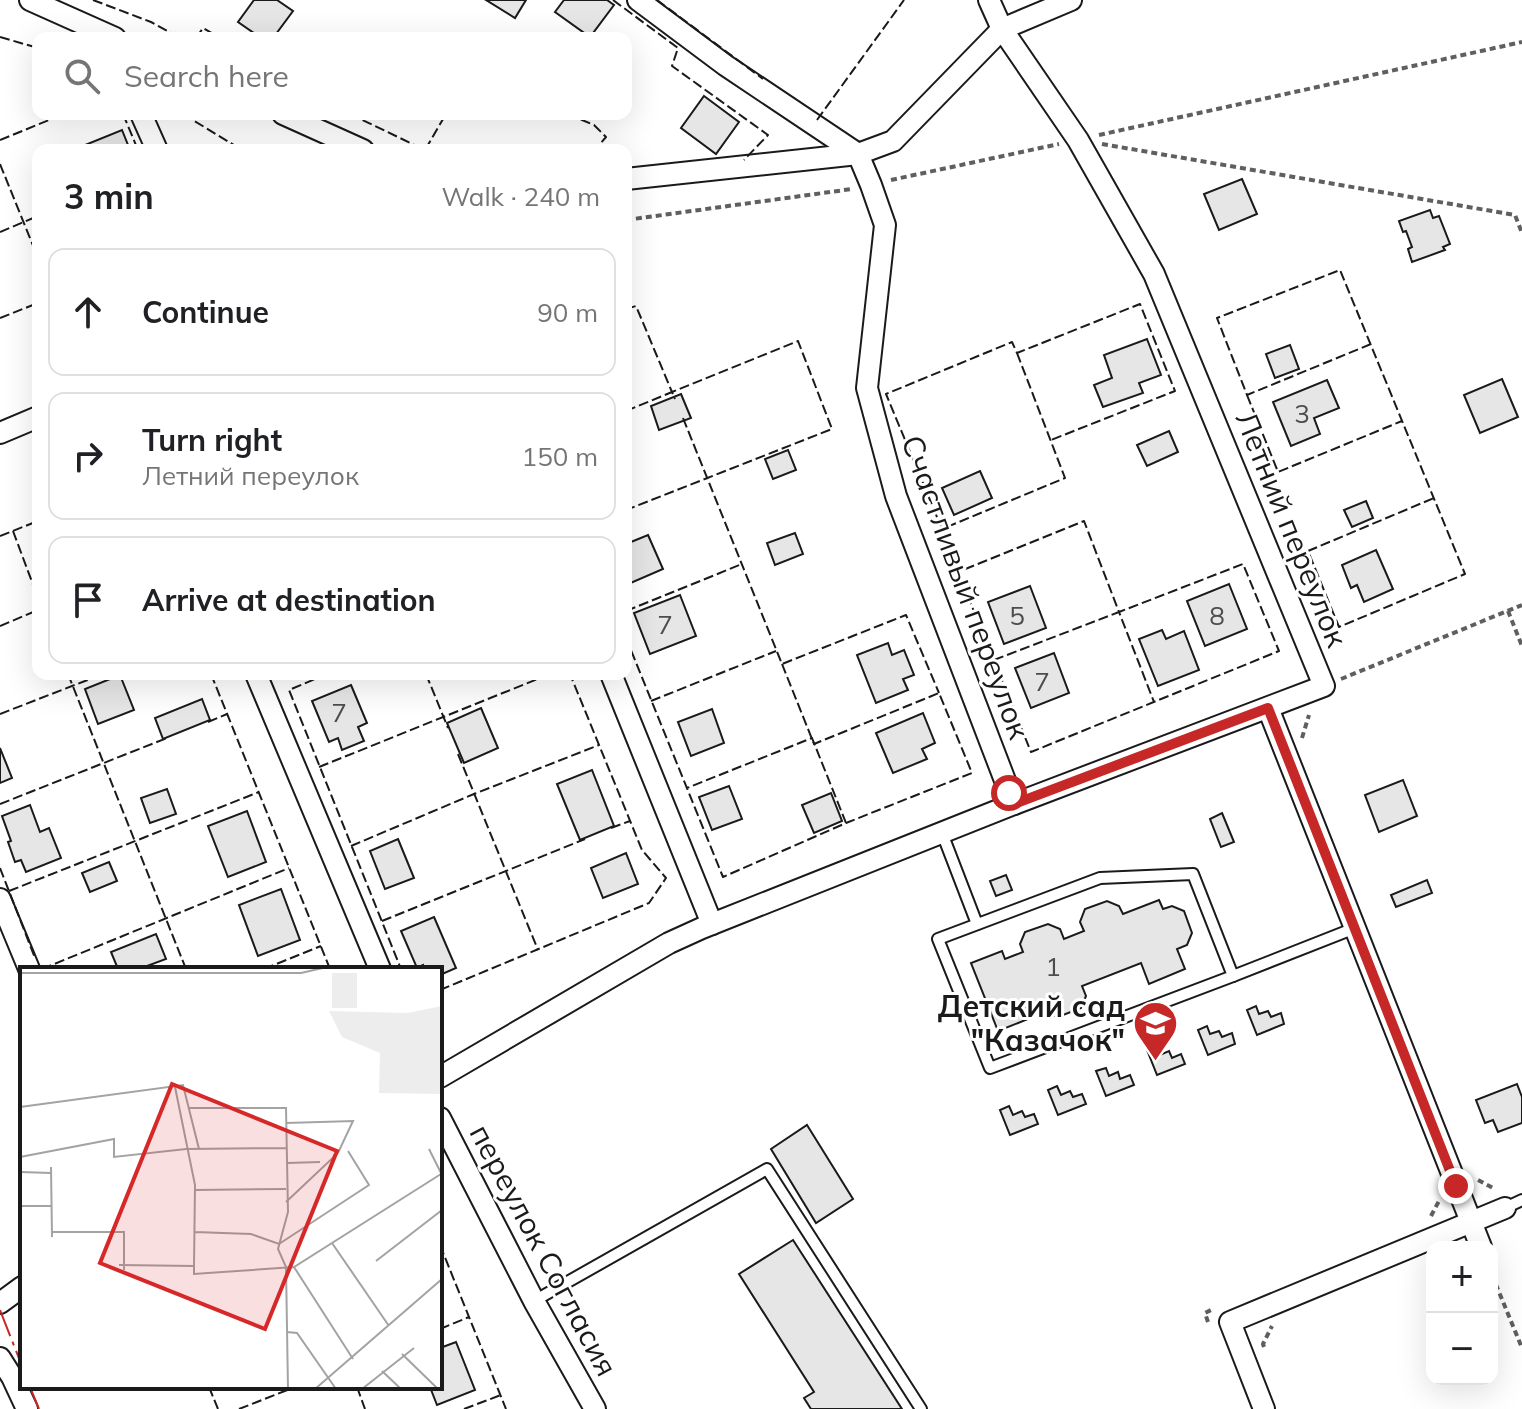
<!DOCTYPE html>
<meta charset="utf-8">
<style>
:root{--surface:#fff;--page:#f2f2f2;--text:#202124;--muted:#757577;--line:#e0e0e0}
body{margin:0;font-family:Mulish,sans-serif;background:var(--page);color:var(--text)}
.controls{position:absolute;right:24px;bottom:24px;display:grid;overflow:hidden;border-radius:16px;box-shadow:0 8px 32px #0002}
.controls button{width:72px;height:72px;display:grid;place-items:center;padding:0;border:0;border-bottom:2px solid var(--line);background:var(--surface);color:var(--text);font:40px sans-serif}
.stop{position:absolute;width:24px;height:24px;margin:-18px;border:6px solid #c62828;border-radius:50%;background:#fff}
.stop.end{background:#c62828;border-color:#fff;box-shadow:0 2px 8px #0008}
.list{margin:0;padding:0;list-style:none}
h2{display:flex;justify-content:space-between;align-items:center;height:104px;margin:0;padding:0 32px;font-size:34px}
h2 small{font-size:26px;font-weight:400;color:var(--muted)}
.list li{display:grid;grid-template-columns:52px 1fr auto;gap:24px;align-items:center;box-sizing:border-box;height:128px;margin:0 16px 16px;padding:0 16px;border:2px solid var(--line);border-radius:16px}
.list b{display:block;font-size:30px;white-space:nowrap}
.list p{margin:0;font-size:26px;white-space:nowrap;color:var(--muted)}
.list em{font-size:26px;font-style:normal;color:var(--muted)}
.icon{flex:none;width:44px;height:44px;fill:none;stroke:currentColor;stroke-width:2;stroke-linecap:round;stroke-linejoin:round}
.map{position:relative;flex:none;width:1522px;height:1409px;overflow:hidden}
.search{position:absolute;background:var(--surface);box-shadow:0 8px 32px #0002;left:32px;top:32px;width:600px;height:88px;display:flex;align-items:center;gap:20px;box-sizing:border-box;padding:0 28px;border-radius:16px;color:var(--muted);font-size:30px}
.panel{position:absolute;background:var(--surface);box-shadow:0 8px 32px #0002;left:32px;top:144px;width:600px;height:536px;border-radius:16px}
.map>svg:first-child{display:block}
.building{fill:#e6e6e6;stroke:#1a1a1a;stroke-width:2}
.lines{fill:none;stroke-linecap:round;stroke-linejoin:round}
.lane-casing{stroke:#1a1a1a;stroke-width:14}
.street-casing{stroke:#1a1a1a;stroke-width:24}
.path{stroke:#5f5f5f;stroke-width:4;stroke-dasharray:6 4;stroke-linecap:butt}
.lane{stroke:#fff;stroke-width:10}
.street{stroke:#fff;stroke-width:20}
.fence{stroke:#1a1a1a;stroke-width:2;stroke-dasharray:10 4;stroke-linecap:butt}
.power{stroke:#c62828;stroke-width:2;stroke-dasharray:28 6 4 6;stroke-linecap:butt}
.route{stroke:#c62828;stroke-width:10}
.labels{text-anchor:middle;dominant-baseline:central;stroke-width:6;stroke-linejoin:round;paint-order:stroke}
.number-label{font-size:26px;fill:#4d4d4d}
.street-label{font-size:30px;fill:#1a1a1a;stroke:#fff}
.poi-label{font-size:30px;font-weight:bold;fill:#1a1a1a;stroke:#fff;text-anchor:end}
.inset-road{fill:none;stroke:#a3a3a3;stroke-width:2}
.view{fill:#d62828;fill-opacity:0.15;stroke:#d62828;stroke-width:4}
.inset-edge{fill:none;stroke:#1a1a1a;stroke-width:4}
</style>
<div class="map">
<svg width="1522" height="1409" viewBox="0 0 1522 1409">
<rect width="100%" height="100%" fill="#fff"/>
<!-- building -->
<g class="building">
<polygon points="254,0 277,0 293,11 273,38 261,38 238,22"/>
<polygon points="486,0 526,0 515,18"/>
<polygon points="564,0 607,0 614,5 590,37 555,12"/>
<polygon points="704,96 739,122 716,154 681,128"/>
<polygon points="122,130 130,150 87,150 85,145"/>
<polygon points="1242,179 1257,214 1219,230 1204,194"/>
<polygon points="1430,210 1433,218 1439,216 1450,244 1443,247 1445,250 1412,262 1408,249 1412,247 1406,231 1403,232 1399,221"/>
<polygon points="1147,339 1161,375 1139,383 1143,393 1103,407 1094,385 1112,378 1104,355"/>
<polygon points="1290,345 1299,369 1275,378 1266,354"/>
<polygon points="1502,379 1518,417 1480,433 1464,395"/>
<polygon points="1327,380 1339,408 1314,418 1320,434 1291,446 1273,402"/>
<polygon points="681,394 691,418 659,430 651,406"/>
<polygon points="1169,431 1178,452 1147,466 1137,445"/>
<polygon points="788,450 796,470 773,479 765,459"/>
<polygon points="980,471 992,498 954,515 942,488"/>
<polygon points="1366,501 1373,518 1352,527 1344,510"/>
<polygon points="795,533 803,554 775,565 767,543"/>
<polygon points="648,535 663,569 626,585 626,544"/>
<polygon points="1376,550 1393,589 1364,602 1357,585 1351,588 1342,565"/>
<polygon points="1229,584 1247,629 1205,646 1187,601"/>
<polygon points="1030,586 1046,628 1004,644 988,602"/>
<polygon points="680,595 696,636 650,654 634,613"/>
<polygon points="1162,630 1166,639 1184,631 1199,670 1158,686 1139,639"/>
<polygon points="888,643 892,655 904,650 914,675 903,679 908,690 876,703 857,655"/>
<polygon points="1054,653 1069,693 1031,708 1015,668"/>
<polygon points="120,675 134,710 98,724 85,689"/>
<polygon points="351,685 367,723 358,727 364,741 342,750 338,738 329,742 312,701"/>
<polygon points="202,699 210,720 163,739 155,718"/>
<polygon points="481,708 498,748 464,763 447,723"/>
<polygon points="712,709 724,743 691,756 678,722"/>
<polygon points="923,713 935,743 922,749 927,759 893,773 876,733"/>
<polygon points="0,748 12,778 0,783"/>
<polygon points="592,770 614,826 580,840 557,784"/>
<polygon points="1403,780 1417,816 1379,832 1365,795"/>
<polygon points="729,786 742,819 712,830 699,797"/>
<polygon points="167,789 176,814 150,823 141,798"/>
<polygon points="831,793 842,821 814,833 802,805"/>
<polygon points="30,805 40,832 49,828 61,858 26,872 21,860 15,862 8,842 11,841 2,816"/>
<polygon points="247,811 266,862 228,877 208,826"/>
<polygon points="1222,813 1234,842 1221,847 1210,819"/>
<polygon points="398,839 414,878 385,889 370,851"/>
<polygon points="626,853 638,884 603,898 591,868"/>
<polygon points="109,862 117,881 90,892 82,873"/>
<polygon points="1006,875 1012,890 996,896 990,881"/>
<polygon points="1427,880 1432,893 1396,907 1391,895"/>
<polygon points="281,889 300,940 258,956 239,905"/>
<polygon points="1159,900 1163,909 1172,906 1184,911 1192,933 1187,945 1177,949 1185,969 1149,984 1141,963 1082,986 1086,996 1081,1008 1058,1017 1046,1012 1042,1001 1024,1008 1028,1019 998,1031 971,963 1002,951 1005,959 1023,952 1020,944 1025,932 1048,924 1060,929 1064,939 1084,931 1080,922 1085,909 1107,901 1119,906 1123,914"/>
<polygon points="434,917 456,968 440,975 440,969 424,969 423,965 417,968 401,931"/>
<polygon points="156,934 166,959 139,969 118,969 111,952"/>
<polygon points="1256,1006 1259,1014 1268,1011 1271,1017 1281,1013 1284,1024 1257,1035 1247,1010"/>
<polygon points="1207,1026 1210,1034 1219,1031 1222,1037 1232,1033 1235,1044 1208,1055 1198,1030"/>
<polygon points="1157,1047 1160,1055 1169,1051 1172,1058 1181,1054 1185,1064 1157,1075 1147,1050"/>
<polygon points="1106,1068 1109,1076 1118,1072 1120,1079 1130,1075 1134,1085 1106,1096 1096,1071"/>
<polygon points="1517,1084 1522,1097 1522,1123 1498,1132 1493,1120 1485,1123 1476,1100"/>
<polygon points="1057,1086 1061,1095 1070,1091 1073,1097 1082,1094 1086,1104 1058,1115 1048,1090"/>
<polygon points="1009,1106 1013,1115 1022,1111 1025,1117 1034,1114 1038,1124 1010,1135 1000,1110"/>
<polygon points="807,1125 853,1199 816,1223 771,1149"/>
<polygon points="793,1240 902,1409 811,1409 804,1398 814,1392 739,1274"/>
<polygon points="456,1342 475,1390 437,1405 430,1387 440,1387 440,1348"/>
</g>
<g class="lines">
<defs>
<g id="lane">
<polyline points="942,833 977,924"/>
<polygon points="1193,874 1233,976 990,1068 938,939 1100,878"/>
<polyline points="1233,976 1355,928"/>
<polyline points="1505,1208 1522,1200"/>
<polyline points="534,1301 767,1169 921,1409"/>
</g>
<g id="street">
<polyline points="30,0 115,38"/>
<polyline points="638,0 725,65 858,154 871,185 885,225 867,388 896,496 1014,804"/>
<polyline points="141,114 157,150"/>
<polyline points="283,114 363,150"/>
<polyline points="626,179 858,154 893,141 1002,29 1071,0"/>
<polyline points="0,433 38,417"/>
<polyline points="256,674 380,969"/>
<polyline points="611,674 712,924"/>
<polyline points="1268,708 1481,1247"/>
<polyline points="0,899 29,969"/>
<polyline points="440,1077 669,943 702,928 1014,804 1324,686 1154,274 1078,140 1002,29 989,0"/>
<polyline points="440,1118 534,1301 595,1409"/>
<polyline points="0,1303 22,1287"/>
<polyline points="0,1358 12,1377 27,1409"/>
<polyline points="1264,1409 1230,1322 1505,1208"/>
</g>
</defs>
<!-- lane casing -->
<use href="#lane" class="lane-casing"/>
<!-- street casing -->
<use href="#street" class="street-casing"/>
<!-- path -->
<g class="path">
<polyline points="1099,135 1522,42"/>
<polyline points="1102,144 1515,215 1522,233"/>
<polyline points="891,180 1059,144"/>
<polyline points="626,220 852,189"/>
<polyline points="1508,611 1522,646"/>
<polyline points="1341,679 1522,605"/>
<polyline points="1302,738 1309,715"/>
<polyline points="1478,1180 1495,1189"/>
<polyline points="1431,1216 1440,1199"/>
<polyline points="1492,1275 1522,1348"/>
<polyline points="1208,1322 1205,1313 1213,1309"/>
<polyline points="1264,1347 1263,1344 1272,1326"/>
</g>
<!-- lane -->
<use href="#lane" class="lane"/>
<!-- street -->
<use href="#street" class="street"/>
<!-- fence -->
<g class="fence">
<polyline points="93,0 151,22 180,38"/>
<polyline points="613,0 678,48 672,66 768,135 744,160"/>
<polyline points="657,0 763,79"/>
<polyline points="0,37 38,48"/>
<polyline points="196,38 203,28 220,38"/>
<polyline points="123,114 138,150"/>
<polyline points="183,114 242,150"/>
<polyline points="350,114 425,150 446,114"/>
<polyline points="568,114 594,125 606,137 595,150"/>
<polyline points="817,120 904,0"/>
<polyline points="0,140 64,114"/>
<polyline points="0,164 38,258"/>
<polyline points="0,232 38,216"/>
<polyline points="626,309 636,306 672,392 798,341 832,429 626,510"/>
<polyline points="0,318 38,303"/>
<polyline points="1371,344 1247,395 1217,318 1340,270 1465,574 1339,627 1308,551 1434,498"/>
<polyline points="1017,353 1065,478 942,529 886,394 1012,342 1017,353 1140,304 1175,391 1051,440"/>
<polyline points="1247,395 1278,472 1402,421"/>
<polyline points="626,411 672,392 675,399"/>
<polyline points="683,418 782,664 906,615 939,693"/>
<polyline points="13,531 38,598"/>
<polyline points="0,536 38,521"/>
<polyline points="626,611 742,564"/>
<polyline points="0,626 38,610"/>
<polyline points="626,638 723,877 846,823 812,738 687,788"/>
<polyline points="994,660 1119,612 1084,521 958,572 1031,752 1279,651 1243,564 1119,612 1154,702"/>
<polyline points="782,664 814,744 939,693 972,773 846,823"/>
<polyline points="68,674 186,969"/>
<polyline points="211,674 330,969"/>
<polyline points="327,674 289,690 401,969"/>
<polyline points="426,674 448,728"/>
<polyline points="651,701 776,651"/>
<polyline points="0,714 103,674"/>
<polyline points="208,722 227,714"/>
<polyline points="458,754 538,950"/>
<polyline points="319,767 550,674"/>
<polyline points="0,804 167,738"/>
<polyline points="611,828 630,821"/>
<polyline points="351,846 474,794 599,745"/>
<polyline points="0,868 35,958"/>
<polyline points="9,891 259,792"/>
<polyline points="382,921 585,839"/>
<polyline points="42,969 289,868"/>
<polyline points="264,969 321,946"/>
<polyline points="440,990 649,903 666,878 642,850 570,674"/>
<polyline points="440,1245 506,1409"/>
<polyline points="440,1329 469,1317"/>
<polyline points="209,1387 218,1409"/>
<polyline points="357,1387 365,1409"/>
<polyline points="239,1409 295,1387"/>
<polyline points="464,1409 501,1395"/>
</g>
<!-- power -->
<g class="power">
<polyline points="0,1310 22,1366"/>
<polyline points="30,1387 39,1409"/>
</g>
</g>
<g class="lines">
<!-- route -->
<polyline class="route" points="1009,793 1014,804 1268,708 1456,1186"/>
</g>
<!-- icons -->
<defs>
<symbol id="school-pin" viewBox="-11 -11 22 30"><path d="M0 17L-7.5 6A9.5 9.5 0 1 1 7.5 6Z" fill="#c62828" stroke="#fff"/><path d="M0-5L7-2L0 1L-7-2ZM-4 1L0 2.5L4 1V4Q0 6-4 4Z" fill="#fff"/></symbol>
</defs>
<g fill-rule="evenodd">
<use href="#school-pin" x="1130" y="998" width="51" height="69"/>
</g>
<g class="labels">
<!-- number labels -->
<g class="number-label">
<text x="1302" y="413">3</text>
<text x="1017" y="615">5</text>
<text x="1217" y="615">8</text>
<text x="665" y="624">7</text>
<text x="1042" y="681">7</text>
<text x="339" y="712">7</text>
<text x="1053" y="966">1</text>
</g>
<!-- street labels -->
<g class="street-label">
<text transform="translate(1292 529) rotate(68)">Летний переулок</text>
<text transform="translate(966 587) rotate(70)">Счастливый переулок</text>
<text transform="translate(544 1250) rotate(62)">переулок Согласия</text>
</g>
<!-- poi labels -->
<g class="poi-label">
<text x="1125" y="1006">Детский сад<tspan x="1125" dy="34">"Казачок"</tspan></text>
</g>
</g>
<!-- overview -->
<g transform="translate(20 967)">
<rect width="422" height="422" fill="#fff"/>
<path d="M312,6H337V41H312ZM422,39V127L359,126L360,86L322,70L309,44L388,46Z" fill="#ededed"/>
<path class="inset-road" d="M0,6H281L307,0M155,120L175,218L174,299M0,140L163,118L179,182M169,141H266L268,245L258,282L266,300L268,422M266,156L333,154L318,186L266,235M409,182L421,206M0,190L94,172V190L166,182L267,181M267,196L300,195M31,200L32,270M0,205L31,206M175,223L266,222M0,239H32M32,265H104V303M175,265L231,267L259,277L349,218L328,184M312,276L369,359M356,294L422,243M99,298L174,299M174,299V307L274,300L421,207M274,300L333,392M267,365L277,366L316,422M382,387L418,422M362,404L381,422M295,422L422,312M342,422L394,381"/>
<path class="view" d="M152,117L317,184L245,362L80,296Z"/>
<rect width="422" height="422" class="inset-edge"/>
</g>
</svg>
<div class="controls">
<button>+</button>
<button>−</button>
</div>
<div class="stop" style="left:1009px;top:793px"></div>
<div class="stop end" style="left:1456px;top:1186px"></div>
<div class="search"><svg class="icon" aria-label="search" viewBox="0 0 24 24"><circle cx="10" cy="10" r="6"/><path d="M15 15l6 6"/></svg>Search here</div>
<section class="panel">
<h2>3 min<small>Walk · 240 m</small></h2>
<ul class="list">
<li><svg class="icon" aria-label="ahead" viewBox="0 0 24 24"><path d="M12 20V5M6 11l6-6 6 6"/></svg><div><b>Continue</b></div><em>90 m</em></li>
<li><svg class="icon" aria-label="right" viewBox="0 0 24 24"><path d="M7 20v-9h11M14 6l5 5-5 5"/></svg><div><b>Turn right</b><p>Летний переулок</p></div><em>150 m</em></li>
<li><svg class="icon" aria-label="arrive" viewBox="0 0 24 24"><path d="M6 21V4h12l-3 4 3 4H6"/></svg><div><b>Arrive at destination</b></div></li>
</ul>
</section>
</div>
